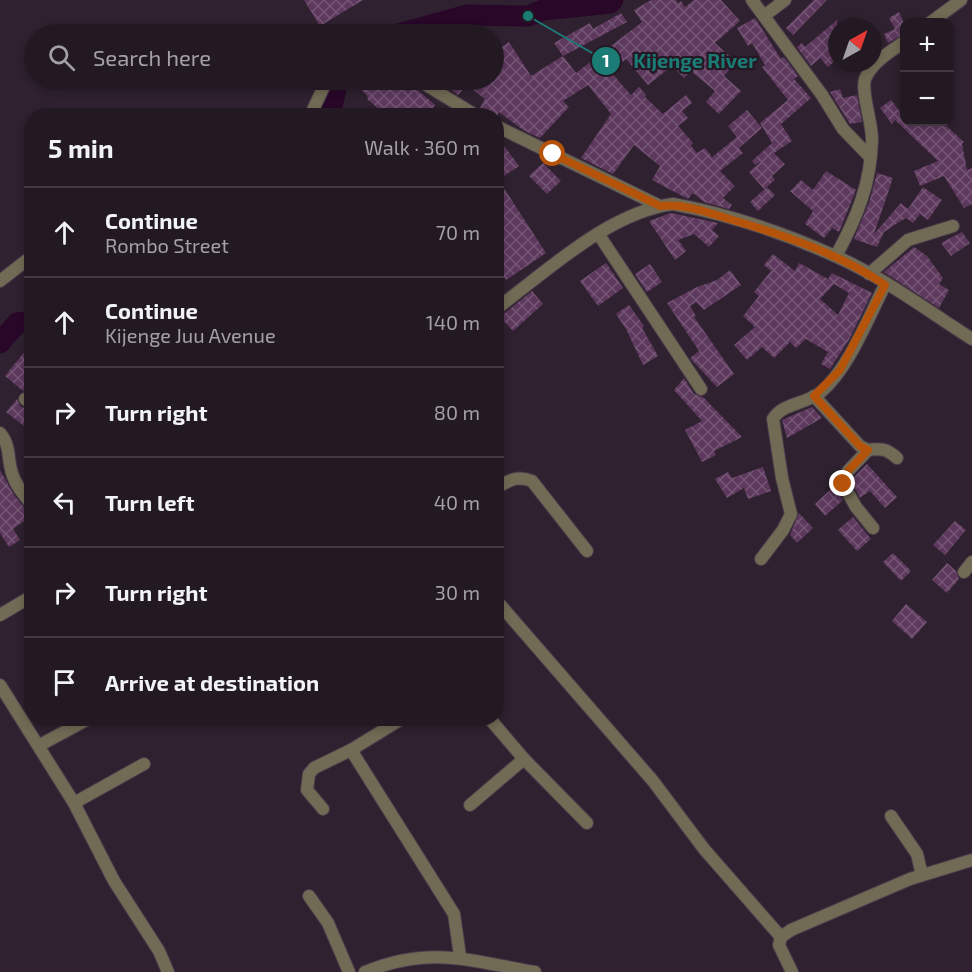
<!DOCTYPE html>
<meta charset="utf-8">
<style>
:root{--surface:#231923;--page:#2b222b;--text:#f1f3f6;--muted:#a3a0a6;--line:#403841}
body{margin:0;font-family:"Exo 2",sans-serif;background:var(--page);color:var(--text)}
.controls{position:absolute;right:18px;top:18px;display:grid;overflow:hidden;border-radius:12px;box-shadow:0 3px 9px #0003}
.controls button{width:54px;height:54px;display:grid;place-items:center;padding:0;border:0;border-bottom:2px solid var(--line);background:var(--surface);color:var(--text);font:30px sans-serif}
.compass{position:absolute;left:828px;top:18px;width:54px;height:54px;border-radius:50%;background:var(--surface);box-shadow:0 3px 9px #0003;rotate:40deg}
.stop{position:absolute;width:18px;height:18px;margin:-14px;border:4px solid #b45309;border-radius:50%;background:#fff}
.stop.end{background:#b45309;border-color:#fff;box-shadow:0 2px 6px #0008}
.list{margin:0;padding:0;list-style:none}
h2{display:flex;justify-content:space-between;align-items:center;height:78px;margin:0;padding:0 24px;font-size:26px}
h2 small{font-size:20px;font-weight:400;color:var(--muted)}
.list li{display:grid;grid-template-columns:39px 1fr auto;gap:18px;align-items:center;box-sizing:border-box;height:90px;padding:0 24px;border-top:2px solid var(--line)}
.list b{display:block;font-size:22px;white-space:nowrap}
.list p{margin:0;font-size:20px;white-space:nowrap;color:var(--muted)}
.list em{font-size:20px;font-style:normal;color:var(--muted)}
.icon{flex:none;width:33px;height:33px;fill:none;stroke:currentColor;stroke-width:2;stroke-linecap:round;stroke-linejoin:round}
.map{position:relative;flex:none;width:972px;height:972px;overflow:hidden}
.search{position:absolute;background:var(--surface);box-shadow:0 3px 9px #0003;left:24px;top:24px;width:480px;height:66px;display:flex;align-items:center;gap:15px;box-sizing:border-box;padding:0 21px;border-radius:33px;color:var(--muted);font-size:22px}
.panel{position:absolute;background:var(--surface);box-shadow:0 3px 9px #0003;left:24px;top:108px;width:480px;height:618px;border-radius:24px}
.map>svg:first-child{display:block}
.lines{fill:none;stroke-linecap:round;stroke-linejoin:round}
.river{stroke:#280729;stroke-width:21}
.building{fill:url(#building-cross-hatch);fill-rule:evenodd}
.minor-casing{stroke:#4b3d4b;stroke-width:14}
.minor{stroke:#716b55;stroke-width:12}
.route{stroke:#b45309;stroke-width:8}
.leader{fill:none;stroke:#1a7c75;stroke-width:2}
.callout-dot{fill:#1a7c75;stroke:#251825;stroke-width:2}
.mark-label{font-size:18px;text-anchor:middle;font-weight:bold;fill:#fff}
.callout-label{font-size:20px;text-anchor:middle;font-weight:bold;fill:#1a7c75;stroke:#251825;stroke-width:4.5;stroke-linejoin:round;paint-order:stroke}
</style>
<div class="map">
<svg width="972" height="972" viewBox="0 0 972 972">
<defs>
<pattern id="building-cross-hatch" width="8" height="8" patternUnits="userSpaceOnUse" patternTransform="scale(1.5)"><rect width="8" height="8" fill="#5e395e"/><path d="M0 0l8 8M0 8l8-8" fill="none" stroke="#765676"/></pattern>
</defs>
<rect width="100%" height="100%" fill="#2f212f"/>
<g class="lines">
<!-- river -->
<g class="river">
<polyline points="398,34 467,15 528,16 543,10 610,3 613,0"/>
<polyline points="330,116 338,80"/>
<polyline points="0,343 17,323 27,322 32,318"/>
</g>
</g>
<!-- building -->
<g class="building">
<polygon points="304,0 363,0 320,26"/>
<polygon points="651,0 676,0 678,3 681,1 685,7 694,0 721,0 740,21 715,43 736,62 724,76 741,91 719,114 706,102 715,91 691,71 684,78 672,66 648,85 626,59 610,71 631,95 639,87 646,95 645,97 663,114 686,95 692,103 682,111 688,118 678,126 693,143 691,146 697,153 705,148 712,157 737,137 728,126 747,110 762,128 739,148 743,153 720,171 735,186 723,198 732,205 729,209 704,202 693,193 688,199 652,180 660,166 634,145 613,174 581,158 611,114 588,85 563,101 569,107 540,138 523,130 499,112 497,116 485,116 480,108 485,99 467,85 458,95 439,80 433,80 494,80 494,65 503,57 498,49 509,42 531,76 563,56 576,73 642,22 634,10"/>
<polygon points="814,0 827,0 793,35 786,28"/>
<polygon points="899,12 904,23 904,34 888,43 884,34 895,29 889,18"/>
<polygon points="621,13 627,22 563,56 554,43 590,23 593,29"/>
<polygon points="755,18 781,59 784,57 798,76 794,79 811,98 781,124 792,141 774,153 785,164 772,176 775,180 764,189 749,172 762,161 755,165 752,161 772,143 760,123 788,100 762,67 765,65 752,43 748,46 737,28"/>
<polygon points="837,20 837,59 828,67 820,58 811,66 797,47 802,43 805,47"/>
<polygon points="353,80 394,80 408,91 413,86 435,105 427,116 397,116 390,110 386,115 367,99 368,97"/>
<polygon points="840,89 843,98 857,95 862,122 850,124 830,92"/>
<polygon points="891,100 904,117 904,122 912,126 916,122 942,122 964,142 962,144 967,170 972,168 972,204 964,208 944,176 920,186 914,171 938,161 895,120 892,124 880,108"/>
<polygon points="496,135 519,166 504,176 496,165"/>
<polygon points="543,163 561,181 547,194 529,176"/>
<polygon points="826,171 856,190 839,232 832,228 824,238 805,224 813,211 790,191 801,180 813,190"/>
<polygon points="877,173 893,178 874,234 901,203 908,209 923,187 942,200 928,220 920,214 913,223 906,218 896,224 884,232 877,247 854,239 869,203"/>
<polygon points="496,176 546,253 506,280 496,264"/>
<polygon points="767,187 775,195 758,211 750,202"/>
<polygon points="671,213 718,223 712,230 719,236 709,247 694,234 678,240 686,251 675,260 649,221"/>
<polygon points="962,232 970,243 951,256 941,243"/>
<polygon points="914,247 927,256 943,278 939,284 949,290 939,308 884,272"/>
<path d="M773,254L795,271L799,263L828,279L832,273L872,293L850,338L830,369L821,364L828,352L806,339L796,348L790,342L774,358L762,347L747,360L734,345L755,327L743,316L759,296L754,292L771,271L764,265ZM834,284L849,293L838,315L820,299Z"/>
<polygon points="606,263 623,288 598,306 580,281"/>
<polygon points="650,264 662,282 647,292 635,274"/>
<polygon points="730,270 741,285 704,310 696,302 690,306 696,316 694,317 734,374 717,387 690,358 699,351 667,303 697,287 717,280"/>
<polygon points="532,291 543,304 513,331 500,317"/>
<polygon points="629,305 644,326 642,328 658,356 643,365 626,329 616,314"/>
<polygon points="26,350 32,354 32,394 23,391 5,376"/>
<polygon points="684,378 694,394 703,397 742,437 714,451 716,455 702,462 685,430 702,421 674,390"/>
<polygon points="17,399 20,406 32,412 32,432 6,412"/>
<polygon points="812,407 822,418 787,438 782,420"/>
<polygon points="867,464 897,497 885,508 870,491 860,498 852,483 855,476"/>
<polygon points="763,467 771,491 748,499 744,488 727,498 715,479 728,472 732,478"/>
<polygon points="0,470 14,495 31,516 13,529 20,540 9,547 0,533"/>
<polygon points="831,489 833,491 836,489 843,500 825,516 815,504"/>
<polygon points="799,513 813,528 797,543 790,535"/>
<polygon points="853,517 871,539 857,551 838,530"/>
<polygon points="955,521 966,530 945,555 933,545"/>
<polygon points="893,553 911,571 901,581 883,562"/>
<polygon points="947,563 956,571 959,579 947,593 932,580"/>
<polygon points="906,604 927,622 912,639 892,621"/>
</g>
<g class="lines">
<defs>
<g id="minor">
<polyline points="752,0 822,95 843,129 869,156"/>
<polyline points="764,16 785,0"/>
<polyline points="931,22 961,0"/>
<polyline points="418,80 477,116"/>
<polyline points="310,116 327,80"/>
<polyline points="496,126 660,206"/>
<polyline points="599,235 701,389"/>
<path d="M836,256C857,217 871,184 872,139C872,122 861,92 865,79C872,62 890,52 904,42"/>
<polyline points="869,274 908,240 953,226"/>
<polyline points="0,281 32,256"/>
<path d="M496,309C546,272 609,212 673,204C727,214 784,233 835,256C883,277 928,311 972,339"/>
<path d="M814,396L860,446L868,450C881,448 887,449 897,458"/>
<polyline points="25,399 32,404"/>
<path d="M0,433C11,446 7,458 12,473C15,485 25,496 32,505"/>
<polyline points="868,450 848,471 843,484 856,507 873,528"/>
<path d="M496,488C510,480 517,475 532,481L587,551"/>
<path d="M761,559L783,530L791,514L782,478L773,419C782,403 807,404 821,392C849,368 868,318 885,285"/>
<polyline points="964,572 972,562"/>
<polyline points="496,600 653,781 704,849 781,937"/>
<polyline points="0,615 32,596"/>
<polyline points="0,685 74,803 114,881 159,951 168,972"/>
<polyline points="489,718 524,759 587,823"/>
<polyline points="40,745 90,718"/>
<polyline points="351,750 454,914 460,956"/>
<polyline points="74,803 144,764"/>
<polyline points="470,805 524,759"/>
<polyline points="323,809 307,790 309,774 314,768 351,750 403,718"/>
<polyline points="891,816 917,854 922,875"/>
<polyline points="309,896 328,923 349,972"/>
<path d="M365,972C430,945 470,961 535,972"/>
<polyline points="792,972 779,945 781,937 791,930 910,879 972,860"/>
</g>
</defs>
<!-- minor casing -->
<use href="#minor" class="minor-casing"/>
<!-- minor -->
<use href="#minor" class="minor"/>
</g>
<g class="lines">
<!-- route -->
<path class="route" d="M553,154L660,206C686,203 711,214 736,221C789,237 840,254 885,285L840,370L814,396L860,446L868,450L848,471L843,484"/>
</g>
<!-- callouts -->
<path class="leader" d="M528 16L606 61"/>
<g class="callout-dot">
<circle cx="528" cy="16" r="6"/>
<circle cx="606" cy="61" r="15"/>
</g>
<g class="mark-label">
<text x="606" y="67">1</text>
</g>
<g class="callout-label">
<text x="695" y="68">Kijenge River</text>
</g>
</svg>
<div class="controls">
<button>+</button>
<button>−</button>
</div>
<svg class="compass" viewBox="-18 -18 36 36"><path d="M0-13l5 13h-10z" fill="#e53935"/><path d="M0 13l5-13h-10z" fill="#a3a0a6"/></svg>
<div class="stop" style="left:553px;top:154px"></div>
<div class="stop end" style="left:843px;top:484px"></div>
<div class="search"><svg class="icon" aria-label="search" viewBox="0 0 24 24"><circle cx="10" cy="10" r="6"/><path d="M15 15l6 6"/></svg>Search here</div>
<section class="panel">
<h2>5 min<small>Walk · 360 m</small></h2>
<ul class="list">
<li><svg class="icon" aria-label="ahead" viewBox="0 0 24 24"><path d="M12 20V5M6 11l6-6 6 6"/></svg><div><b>Continue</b><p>Rombo Street</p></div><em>70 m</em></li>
<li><svg class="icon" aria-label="ahead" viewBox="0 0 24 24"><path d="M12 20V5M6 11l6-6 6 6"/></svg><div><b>Continue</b><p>Kijenge Juu Avenue</p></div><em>140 m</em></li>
<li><svg class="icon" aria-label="right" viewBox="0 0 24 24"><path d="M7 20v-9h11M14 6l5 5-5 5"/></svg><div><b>Turn right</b></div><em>80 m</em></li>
<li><svg class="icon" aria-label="left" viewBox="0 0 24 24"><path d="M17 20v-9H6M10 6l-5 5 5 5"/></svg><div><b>Turn left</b></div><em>40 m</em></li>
<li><svg class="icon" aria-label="right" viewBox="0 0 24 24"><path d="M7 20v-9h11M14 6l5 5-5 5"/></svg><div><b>Turn right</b></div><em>30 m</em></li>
<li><svg class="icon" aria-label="arrive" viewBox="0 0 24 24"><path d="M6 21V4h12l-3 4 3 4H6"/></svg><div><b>Arrive at destination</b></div></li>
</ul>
</section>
</div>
